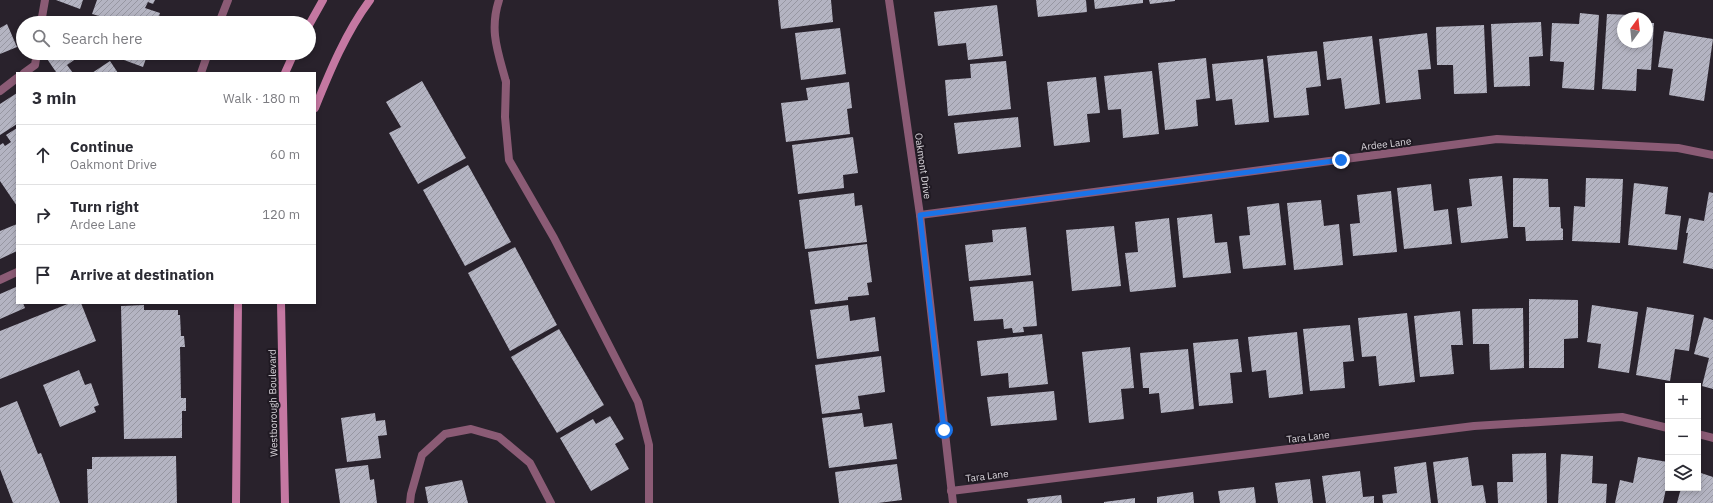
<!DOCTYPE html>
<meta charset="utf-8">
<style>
:root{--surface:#fff;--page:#f2f2f3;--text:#2b2b33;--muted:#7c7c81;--line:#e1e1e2}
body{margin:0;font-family:"IBM Plex Sans",sans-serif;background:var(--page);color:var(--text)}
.controls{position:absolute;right:12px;bottom:12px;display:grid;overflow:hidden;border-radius:0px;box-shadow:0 2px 6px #0003}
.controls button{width:36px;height:36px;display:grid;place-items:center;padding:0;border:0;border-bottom:1px solid var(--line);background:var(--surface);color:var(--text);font:20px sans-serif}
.compass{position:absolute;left:1617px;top:12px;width:36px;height:36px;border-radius:50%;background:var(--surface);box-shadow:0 2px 6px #0003;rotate:15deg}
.stop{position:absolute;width:12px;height:12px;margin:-9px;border:3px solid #1a73e8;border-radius:50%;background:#fff}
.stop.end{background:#1a73e8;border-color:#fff;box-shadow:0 1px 4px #0008}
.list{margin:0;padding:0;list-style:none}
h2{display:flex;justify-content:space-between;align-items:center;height:52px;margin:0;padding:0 16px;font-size:17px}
h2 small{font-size:13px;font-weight:400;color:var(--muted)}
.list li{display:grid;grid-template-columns:26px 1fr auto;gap:12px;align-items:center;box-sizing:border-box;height:60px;padding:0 16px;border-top:1px solid var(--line)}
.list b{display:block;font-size:15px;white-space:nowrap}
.list p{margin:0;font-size:13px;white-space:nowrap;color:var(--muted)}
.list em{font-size:13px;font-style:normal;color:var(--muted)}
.icon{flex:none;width:22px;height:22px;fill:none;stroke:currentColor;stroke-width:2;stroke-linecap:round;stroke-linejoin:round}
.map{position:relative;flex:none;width:1713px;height:503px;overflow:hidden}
.search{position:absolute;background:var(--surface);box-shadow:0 2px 6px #0003;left:16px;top:16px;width:300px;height:44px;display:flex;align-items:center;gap:10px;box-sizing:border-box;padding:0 14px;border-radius:22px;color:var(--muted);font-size:15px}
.panel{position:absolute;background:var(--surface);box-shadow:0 2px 6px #0003;left:16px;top:72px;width:300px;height:232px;border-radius:0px}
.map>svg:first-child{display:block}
.building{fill:url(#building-hatch)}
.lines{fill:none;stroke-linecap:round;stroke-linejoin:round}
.service{stroke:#8b5b75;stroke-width:8}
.minor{stroke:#8b5b75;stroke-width:8}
.secondary{stroke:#c578a2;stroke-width:8}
.route{stroke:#1a73e8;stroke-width:5}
.labels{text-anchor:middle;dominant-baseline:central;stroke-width:4;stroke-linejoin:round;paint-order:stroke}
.street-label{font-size:10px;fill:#dad6dc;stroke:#1f1922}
</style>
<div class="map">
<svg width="1713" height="503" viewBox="0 0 1713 503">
<defs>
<pattern id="building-hatch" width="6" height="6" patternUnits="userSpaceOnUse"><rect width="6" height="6" fill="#b4b4c2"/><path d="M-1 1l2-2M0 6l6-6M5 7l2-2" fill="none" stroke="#9797a2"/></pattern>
</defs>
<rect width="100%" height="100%" fill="#29222c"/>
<!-- building -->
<g class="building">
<polygon points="56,0 83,0 80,9"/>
<polygon points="97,0 155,0 153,4 148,2 145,8 160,13 157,23 97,23 99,16 92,14"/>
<polygon points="778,0 831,0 833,22 781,29"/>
<polygon points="1036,0 1086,0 1087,12 1038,17"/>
<polygon points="1094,0 1143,0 1143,3 1095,9"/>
<polygon points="1149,0 1175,0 1175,1 1150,4"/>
<polygon points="997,5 1003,56 968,60 966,43 938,46 934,12"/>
<polygon points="1580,13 1599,15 1594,90 1562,88 1564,62 1550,61 1552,23 1579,24"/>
<polygon points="1607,14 1630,15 1630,18 1623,18 1623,42 1647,42 1647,23 1654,23 1651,70 1637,69 1636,91 1602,89"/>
<polygon points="1541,22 1543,56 1529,57 1530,86 1494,87 1491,24"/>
<polygon points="7,24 17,47 0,54 0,28"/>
<polygon points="1484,25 1487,93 1454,94 1453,65 1437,65 1436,27"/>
<polygon points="840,28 846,74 801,80 795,33"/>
<polygon points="1664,31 1713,39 1704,101 1669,95 1673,69 1658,67"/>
<polygon points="1427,33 1431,69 1418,70 1421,99 1386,103 1379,39"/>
<polygon points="1372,36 1380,104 1345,109 1341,78 1327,80 1323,42"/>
<polygon points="1317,51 1321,86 1306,88 1309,115 1274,118 1267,56"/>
<polygon points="43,53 73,53 77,58 67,65 73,73 54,73 56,72"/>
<polygon points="105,53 148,53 143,67"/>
<polygon points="1206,58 1210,98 1196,100 1198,126 1165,130 1158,63"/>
<polygon points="1263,59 1269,122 1235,125 1232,99 1216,101 1212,64"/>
<polygon points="110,61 118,73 92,73"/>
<polygon points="1006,61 1011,109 948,116 945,80 971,78 970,64"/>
<polygon points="1152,71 1159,134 1123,138 1121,109 1108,110 1104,76"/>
<polygon points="1096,77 1100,113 1087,114 1090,142 1054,146 1047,82"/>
<polygon points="422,81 466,158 418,184 389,133 401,127 386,102"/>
<polygon points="849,82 852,108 847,109 850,134 786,142 781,103 808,100 806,88"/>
<polygon points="17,93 17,124 0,135 0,104"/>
<polygon points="1018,117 1021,147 958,154 954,123"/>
<polygon points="17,128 17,206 0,181 0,145 3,143 5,146 11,142 6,135"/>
<polygon points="853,137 858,173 843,175 844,188 798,194 792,145"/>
<polygon points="468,165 511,242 465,266 423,190"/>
<polygon points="1502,176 1508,238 1461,243 1457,208 1472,206 1469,179"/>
<polygon points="1513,178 1548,179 1549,207 1560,207 1561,228 1563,229 1563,240 1526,241 1525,227 1513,227"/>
<polygon points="1586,178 1623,179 1620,243 1572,241 1574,206 1585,207"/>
<polygon points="1634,183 1668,187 1665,214 1681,216 1677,250 1628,245"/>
<polygon points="1431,184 1434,211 1448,209 1452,244 1404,249 1397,188"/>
<polygon points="1391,191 1397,252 1353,256 1350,224 1360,223 1357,195"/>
<polygon points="1709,192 1713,193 1713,269 1683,263 1688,233 1686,233 1689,218 1704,221"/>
<polygon points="854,193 855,206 862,205 867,242 805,249 799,200"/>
<polygon points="1321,200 1324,226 1339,224 1343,265 1294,270 1287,203"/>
<polygon points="1279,203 1286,265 1243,269 1239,236 1250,235 1247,207"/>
<polygon points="1212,214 1215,243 1227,242 1231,273 1183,278 1177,218"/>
<polygon points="1169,218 1176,287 1130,292 1125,253 1138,252 1135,222"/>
<polygon points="17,224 17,251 0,259 0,231"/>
<polygon points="1114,226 1121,286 1072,291 1066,230"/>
<polygon points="1026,227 1031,275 969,281 965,245 993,242 992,230"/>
<polygon points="867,244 872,282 867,283 869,295 848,297 848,300 815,304 808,252"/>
<polygon points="515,247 557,325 510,351 468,273"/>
<polygon points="1033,281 1037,326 1023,327 1024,332 1013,333 1012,328 1004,329 1003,319 974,321 970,287"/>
<polygon points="16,287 17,303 23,303 25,308 0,319 0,294"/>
<polygon points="1529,299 1578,300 1578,338 1564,339 1564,368 1529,368"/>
<polygon points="70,303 81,303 96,341 0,379 0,331"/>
<polygon points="144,305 144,310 178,310 178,315 180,315 181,336 184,336 185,347 180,347 181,398 186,398 186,411 182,411 182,438 124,439 121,306"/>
<polygon points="848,305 850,321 875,317 879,351 817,359 810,310"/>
<polygon points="1592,305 1638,312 1629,373 1598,368 1601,344 1587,342"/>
<polygon points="1647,307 1694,315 1689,351 1675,349 1670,381 1636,375"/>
<polygon points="1523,308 1524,368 1490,370 1489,344 1473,344 1472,309"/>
<polygon points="1460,311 1463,345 1451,345 1454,374 1420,377 1414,316"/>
<polygon points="1407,313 1415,382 1379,386 1376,356 1362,357 1358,318"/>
<polygon points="1704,317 1713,320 1713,389 1702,386 1709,358 1694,354"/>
<polygon points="1350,325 1354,361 1343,362 1345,388 1310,391 1303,329"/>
<polygon points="559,329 604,405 557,433 511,357"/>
<polygon points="1297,332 1303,394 1269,398 1266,370 1252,372 1248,337"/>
<polygon points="1042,334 1048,384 1009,388 1008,373 981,376 977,341"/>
<polygon points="1238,339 1242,372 1230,373 1233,403 1199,406 1193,343"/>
<polygon points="1130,347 1134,388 1121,389 1124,419 1089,423 1082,352"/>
<polygon points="1188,349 1194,409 1161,413 1159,393 1149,394 1149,388 1143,388 1140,353"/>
<polygon points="881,356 885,392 858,396 860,409 822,414 815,365"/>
<polygon points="79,370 85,385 91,383 99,405 94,407 96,412 60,427 43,385"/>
<polygon points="1054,391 1057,420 991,426 987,397"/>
<polygon points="17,401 38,454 41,453 60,503 13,503 0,469 0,408"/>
<polygon points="375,413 376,421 385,420 387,435 378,436 381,458 347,462 341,418"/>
<polygon points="862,413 864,427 892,423 897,459 829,468 822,418"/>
<polygon points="610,416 624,439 615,444 629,469 591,491 560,438 593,419 596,424"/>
<polygon points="1546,453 1547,503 1498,503 1497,482 1513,482 1512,454"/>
<polygon points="1561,454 1593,456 1592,483 1607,484 1606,503 1558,503"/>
<polygon points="176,456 177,503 88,503 87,469 92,469 92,457"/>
<polygon points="1468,457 1472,486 1483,485 1486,503 1438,503 1433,462"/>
<polygon points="1638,457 1668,462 1668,479 1663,503 1615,503 1620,480 1633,483"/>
<polygon points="1426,462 1431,503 1383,503 1382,495 1397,493 1394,467"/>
<polygon points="897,464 902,500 878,503 839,503 835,472"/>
<polygon points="368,465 370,480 374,479 377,503 340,503 335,469"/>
<polygon points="1360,471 1363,497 1374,496 1374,503 1326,503 1322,476"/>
<polygon points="1698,472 1713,477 1713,503 1677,503 1681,488 1698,488"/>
<polygon points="1310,479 1313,503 1278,503 1275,483"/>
<polygon points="462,480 468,503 428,503 425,487"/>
<polygon points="1254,487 1256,503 1220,503 1218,491"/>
<polygon points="1193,492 1194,503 1157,503 1157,497"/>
<polygon points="1061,495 1062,503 1028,503 1027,499"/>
<polygon points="1135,498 1135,503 1104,503 1104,502"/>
</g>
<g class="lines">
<!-- service -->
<g class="service">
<path d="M499,0C489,31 498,52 506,82"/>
<polyline points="41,23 45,0"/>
<polyline points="24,73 35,65 37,53"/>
<polyline points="0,91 17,78"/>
<polyline points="0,280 17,272"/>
</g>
<!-- minor -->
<g class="minor">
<polyline points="889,0 920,215 953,503"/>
<polyline points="219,23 228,0"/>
<polyline points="201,73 208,53"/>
<polyline points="506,82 505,117 509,160 554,238 638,402 649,445 649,503"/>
<polyline points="920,215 1497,139 1678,148 1713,155"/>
<polyline points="1698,434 1713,438"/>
<polyline points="951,491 1474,426 1622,417 1668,428"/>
<polyline points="410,503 411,494 422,455 445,434 471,429 499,437 530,463 551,503"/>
</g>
<!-- secondary -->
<g class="secondary">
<polyline points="309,25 323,0"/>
<polyline points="285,73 294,53"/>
<path d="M315,108C330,71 346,32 370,0"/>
<polyline points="281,303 285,503"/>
<polyline points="236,503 238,303"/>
</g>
</g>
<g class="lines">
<!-- route -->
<polyline class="route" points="944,430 920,215 1341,160"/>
</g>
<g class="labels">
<!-- street labels -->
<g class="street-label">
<text transform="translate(1386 144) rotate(-7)">Ardee Lane</text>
<text transform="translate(923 166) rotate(82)">Oakmont Drive</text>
<text transform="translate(273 403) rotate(-91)">Westborough Boulevard</text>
<text transform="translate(1308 437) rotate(-7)">Tara Lane</text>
<text transform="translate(987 476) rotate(-7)">Tara Lane</text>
</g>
</g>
</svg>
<div class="controls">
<button>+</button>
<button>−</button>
<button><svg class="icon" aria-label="layers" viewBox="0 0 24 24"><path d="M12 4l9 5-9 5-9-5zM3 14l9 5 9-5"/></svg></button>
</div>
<svg class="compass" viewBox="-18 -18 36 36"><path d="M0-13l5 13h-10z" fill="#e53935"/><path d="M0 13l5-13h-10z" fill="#7c7c81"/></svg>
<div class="stop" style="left:944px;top:430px"></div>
<div class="stop end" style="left:1341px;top:160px"></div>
<div class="search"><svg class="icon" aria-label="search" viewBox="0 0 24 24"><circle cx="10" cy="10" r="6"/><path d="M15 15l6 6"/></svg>Search here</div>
<section class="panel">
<h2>3 min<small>Walk · 180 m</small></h2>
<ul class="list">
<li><svg class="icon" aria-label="ahead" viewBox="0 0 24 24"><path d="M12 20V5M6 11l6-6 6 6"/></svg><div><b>Continue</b><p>Oakmont Drive</p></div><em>60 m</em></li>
<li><svg class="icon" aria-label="right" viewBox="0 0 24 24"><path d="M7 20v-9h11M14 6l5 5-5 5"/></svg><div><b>Turn right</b><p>Ardee Lane</p></div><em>120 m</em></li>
<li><svg class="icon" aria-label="arrive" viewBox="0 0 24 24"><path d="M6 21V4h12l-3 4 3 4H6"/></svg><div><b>Arrive at destination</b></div></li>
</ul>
</section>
</div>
